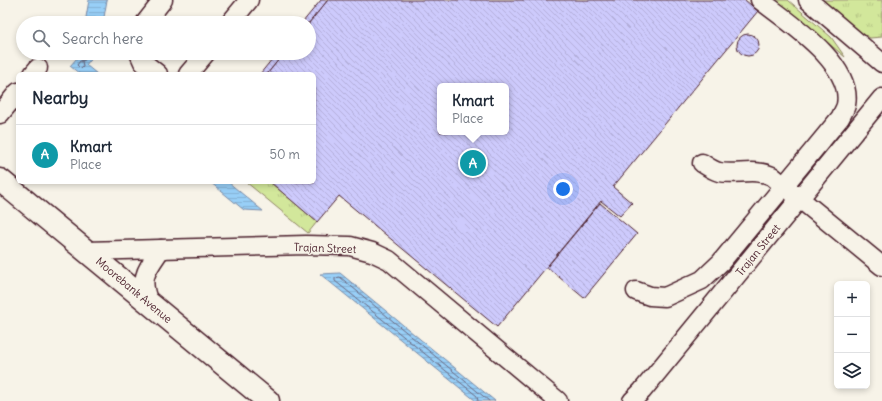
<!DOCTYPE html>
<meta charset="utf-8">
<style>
:root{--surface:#fff;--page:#f2f2f3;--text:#1f2937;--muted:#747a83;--line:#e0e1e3;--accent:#0f766e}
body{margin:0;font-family:Delius,sans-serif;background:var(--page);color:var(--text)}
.controls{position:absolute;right:12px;bottom:12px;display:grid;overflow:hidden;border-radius:6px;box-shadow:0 2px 6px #0003}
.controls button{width:36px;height:36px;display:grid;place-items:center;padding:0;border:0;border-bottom:1px solid var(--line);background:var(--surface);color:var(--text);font:20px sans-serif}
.you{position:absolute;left:563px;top:189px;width:14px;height:14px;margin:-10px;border:3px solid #fff;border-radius:50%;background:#1a73e8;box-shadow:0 0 0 6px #1a73e833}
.badge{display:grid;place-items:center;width:26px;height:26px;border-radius:50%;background:var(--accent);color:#fff;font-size:13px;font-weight:700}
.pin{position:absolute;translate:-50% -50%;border:2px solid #fff;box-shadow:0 1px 4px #0006}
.popup{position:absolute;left:437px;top:83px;width:72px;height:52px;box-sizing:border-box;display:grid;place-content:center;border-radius:6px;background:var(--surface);filter:drop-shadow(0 1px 3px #0005);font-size:13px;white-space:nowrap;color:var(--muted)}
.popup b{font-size:15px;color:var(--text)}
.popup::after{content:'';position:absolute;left:50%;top:100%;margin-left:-8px;border:8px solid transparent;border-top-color:var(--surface)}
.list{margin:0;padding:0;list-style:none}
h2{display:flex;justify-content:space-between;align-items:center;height:52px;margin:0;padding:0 16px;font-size:17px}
h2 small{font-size:13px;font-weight:400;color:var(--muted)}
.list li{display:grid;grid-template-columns:26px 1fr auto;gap:12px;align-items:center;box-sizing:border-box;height:60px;padding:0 16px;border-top:1px solid var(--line)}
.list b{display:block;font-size:15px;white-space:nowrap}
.list p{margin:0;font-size:13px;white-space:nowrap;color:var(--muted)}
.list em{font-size:13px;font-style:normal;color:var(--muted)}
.icon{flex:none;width:22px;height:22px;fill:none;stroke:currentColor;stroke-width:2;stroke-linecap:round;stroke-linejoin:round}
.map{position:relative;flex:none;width:882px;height:401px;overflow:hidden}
.search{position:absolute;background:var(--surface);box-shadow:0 2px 6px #0003;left:16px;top:16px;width:300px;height:44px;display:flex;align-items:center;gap:10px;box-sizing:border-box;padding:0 14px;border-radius:22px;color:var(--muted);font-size:15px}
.panel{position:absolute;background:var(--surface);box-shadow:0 2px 6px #0003;left:16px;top:72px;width:300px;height:112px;border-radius:6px}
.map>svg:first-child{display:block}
.grass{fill:url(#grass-tufts);stroke:#8e8363}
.water{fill:url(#water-rules);stroke:#7989a5}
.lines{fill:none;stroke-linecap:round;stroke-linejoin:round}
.shore{stroke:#69657d;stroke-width:1}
.building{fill:url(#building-back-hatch);stroke:#4a1f2b;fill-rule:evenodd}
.minor-casing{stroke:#4a1f2b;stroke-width:21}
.major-casing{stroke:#4a1f2b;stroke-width:25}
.minor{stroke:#f7f3e8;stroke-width:18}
.major{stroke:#f7f3e8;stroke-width:22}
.labels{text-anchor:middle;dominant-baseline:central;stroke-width:3;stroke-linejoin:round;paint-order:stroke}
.street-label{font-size:11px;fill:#4a1f2b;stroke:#f7f3e8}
</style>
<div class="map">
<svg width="882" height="401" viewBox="0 0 882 401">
<defs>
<pattern id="grass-tufts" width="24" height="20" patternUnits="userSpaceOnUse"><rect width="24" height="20" fill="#d2e79b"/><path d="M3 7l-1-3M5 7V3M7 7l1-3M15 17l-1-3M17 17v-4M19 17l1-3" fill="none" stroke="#b6c686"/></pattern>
<pattern id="water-rules" width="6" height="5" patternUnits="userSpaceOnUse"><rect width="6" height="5" fill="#98cff7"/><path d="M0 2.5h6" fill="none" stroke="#84b1d4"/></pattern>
<pattern id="building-back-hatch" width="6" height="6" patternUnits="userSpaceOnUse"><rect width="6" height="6" fill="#cdcafc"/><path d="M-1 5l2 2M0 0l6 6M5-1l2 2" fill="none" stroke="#b2add8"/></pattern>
</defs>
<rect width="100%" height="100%" fill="#f7f3e8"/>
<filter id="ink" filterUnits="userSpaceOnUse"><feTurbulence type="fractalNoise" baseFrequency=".025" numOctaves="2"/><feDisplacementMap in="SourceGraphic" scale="8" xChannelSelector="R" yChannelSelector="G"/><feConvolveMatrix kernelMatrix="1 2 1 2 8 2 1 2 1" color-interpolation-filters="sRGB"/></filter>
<g filter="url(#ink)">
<!-- grass -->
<g class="grass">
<polygon points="776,0 788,0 831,37 845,57"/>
<polygon points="820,0 882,0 882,37 870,38 855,29"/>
<polygon points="246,182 270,182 317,222 308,233"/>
</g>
<!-- water -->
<g class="water">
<polygon points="89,0 107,0 103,23 85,23"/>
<polygon points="78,53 95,53 86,65 97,74 80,74 70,66 77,58"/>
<polygon points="210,182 228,182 263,211 244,210"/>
<polygon points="340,273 495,401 476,401 320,274"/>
</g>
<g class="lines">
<!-- shore -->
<g class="shore">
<polyline points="82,53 82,61 80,61 77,65 81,69 83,67 82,61 85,60 90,53"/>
<polyline points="478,401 477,396 335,281 335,278 340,277 489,401"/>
</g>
</g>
<!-- building -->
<g class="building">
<polygon points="321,0 328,0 309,23 302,23"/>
<path d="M328,0H745L758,11L613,187L632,203L620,216L601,201L497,327L339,196L317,222L270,182H314V74H267L284,53H309V23ZM440,86H506V132H440Z"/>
<circle cx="748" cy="45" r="11"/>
<polygon points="277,53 284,53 267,74 260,74"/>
<polygon points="600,203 637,234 584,298 547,267"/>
</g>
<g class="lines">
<defs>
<g id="minor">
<polyline points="808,0 882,63"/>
<polyline points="145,23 163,0"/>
<polyline points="230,23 249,0"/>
<polyline points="139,53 143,62 158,74"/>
<polyline points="33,74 38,68"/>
<polyline points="188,74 206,53"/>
<polyline points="0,114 18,92"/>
<path d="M702,163C707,166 712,170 719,172C737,175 755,168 772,176L882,266"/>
<polyline points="86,251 306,245 350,246 372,252 389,260 558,401"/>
<path d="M636,291L650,296L665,297L702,280L721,262L840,118C842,114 845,109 846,105C854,64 788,22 760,0"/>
<path d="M149,303C139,277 146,271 161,249"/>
<polyline points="632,401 642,391 882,98"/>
</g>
<polyline id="major" points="0,180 268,401"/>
</defs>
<!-- minor casing -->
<use href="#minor" class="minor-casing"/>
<!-- major casing -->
<use href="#major" class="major-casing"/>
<!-- minor -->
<use href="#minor" class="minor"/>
<!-- major -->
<use href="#major" class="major"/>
</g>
</g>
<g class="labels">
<!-- street labels -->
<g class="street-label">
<text transform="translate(325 248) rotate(2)">Trajan Street</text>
<text transform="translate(758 250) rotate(-51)">Trajan Street</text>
<text transform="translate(134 290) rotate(40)">Moorebank Avenue</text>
</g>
</g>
</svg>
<div class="controls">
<button>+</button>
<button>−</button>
<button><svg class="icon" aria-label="layers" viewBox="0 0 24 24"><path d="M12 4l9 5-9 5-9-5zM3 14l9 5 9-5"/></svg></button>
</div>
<div class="you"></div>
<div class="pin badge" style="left:473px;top:163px;background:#0f9aa8">A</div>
<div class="popup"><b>Kmart</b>Place</div>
<div class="search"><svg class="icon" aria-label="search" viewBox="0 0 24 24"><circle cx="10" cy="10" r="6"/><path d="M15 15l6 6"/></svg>Search here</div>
<section class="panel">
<h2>Nearby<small></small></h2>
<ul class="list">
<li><span class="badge" style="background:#0f9aa8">A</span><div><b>Kmart</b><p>Place</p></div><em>50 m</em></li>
</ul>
</section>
</div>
